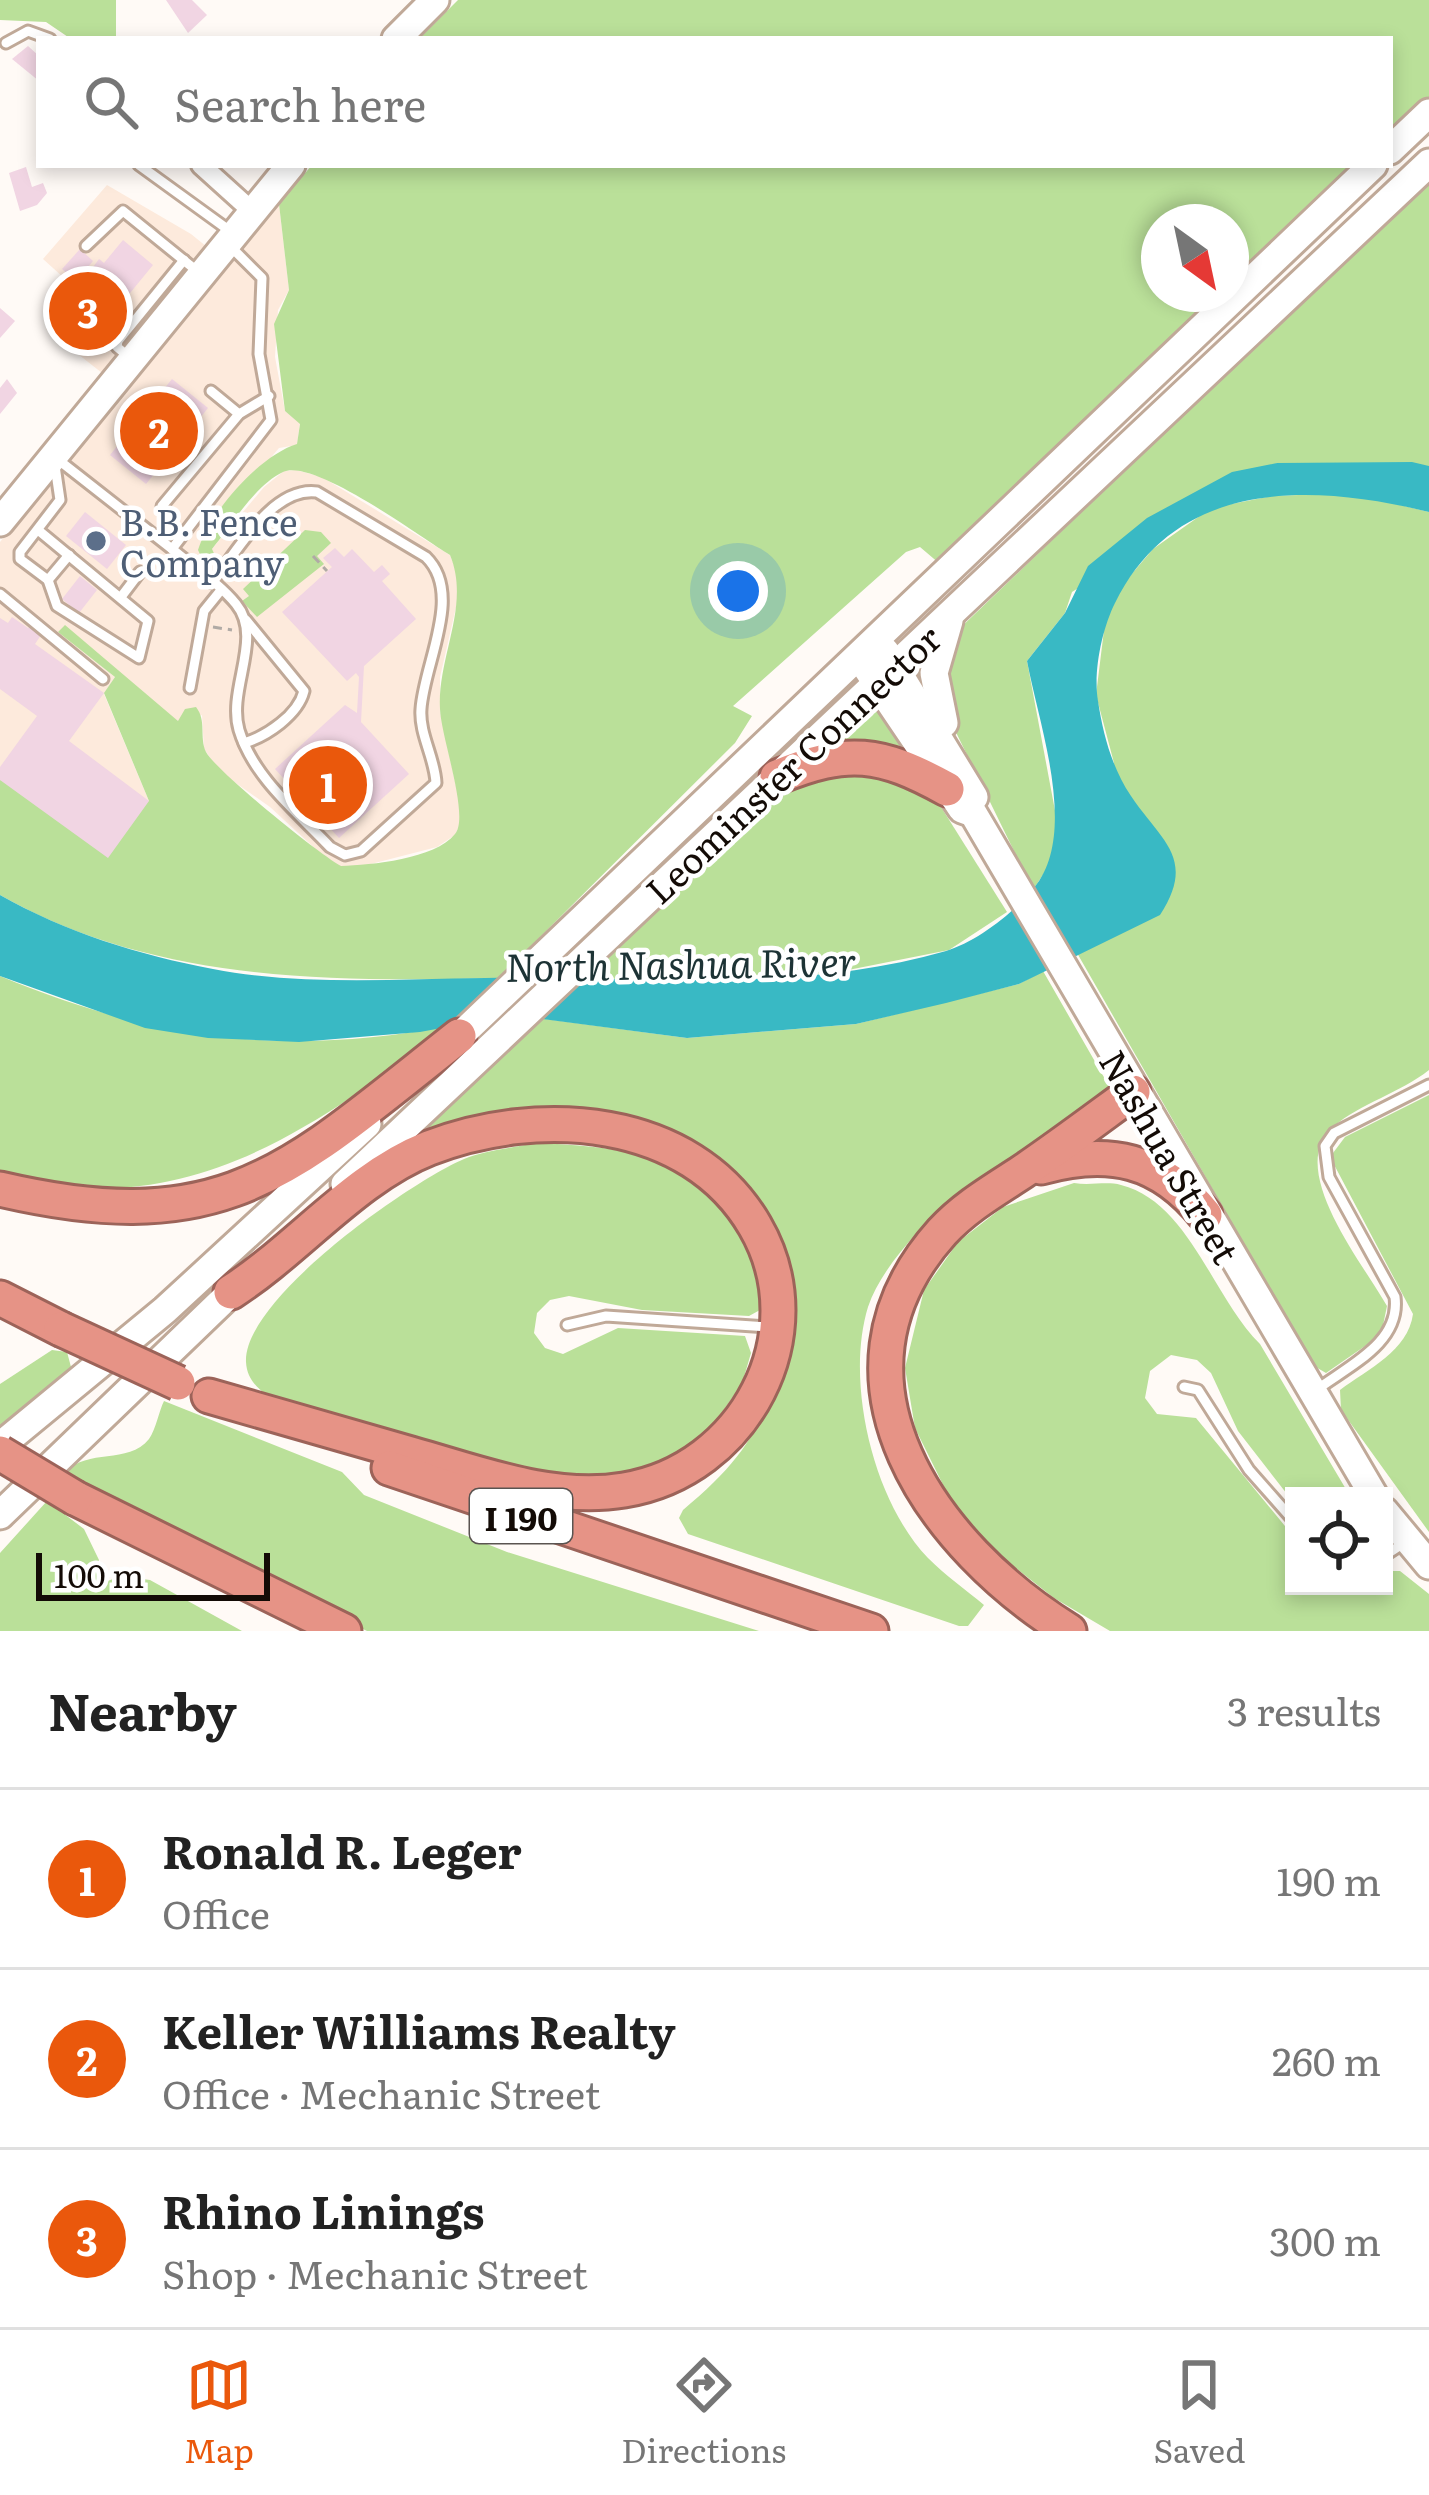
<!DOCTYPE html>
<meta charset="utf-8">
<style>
:root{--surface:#fff;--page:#f6f6f6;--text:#222;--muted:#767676;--line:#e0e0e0;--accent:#ea580c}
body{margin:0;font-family:Literata,serif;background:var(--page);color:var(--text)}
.controls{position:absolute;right:36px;bottom:36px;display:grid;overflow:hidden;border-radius:0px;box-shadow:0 6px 18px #0003}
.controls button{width:108px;height:108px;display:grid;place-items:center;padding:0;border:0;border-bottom:3px solid var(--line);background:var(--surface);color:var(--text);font:60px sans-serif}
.compass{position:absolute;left:1141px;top:204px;width:108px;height:108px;border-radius:50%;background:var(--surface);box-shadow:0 6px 18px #0003;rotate:147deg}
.scale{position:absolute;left:36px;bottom:30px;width:234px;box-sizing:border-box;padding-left:12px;border:6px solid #130b06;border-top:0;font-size:33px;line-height:42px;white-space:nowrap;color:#130b06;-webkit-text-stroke:9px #fff;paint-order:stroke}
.you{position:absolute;left:738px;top:591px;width:42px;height:42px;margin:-30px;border:9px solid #fff;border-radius:50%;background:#1a73e8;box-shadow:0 0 0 18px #1a73e833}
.badge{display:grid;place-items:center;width:78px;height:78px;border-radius:50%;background:var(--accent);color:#fff;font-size:39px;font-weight:700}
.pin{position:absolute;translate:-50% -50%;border:6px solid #fff;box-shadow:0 3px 12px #0006}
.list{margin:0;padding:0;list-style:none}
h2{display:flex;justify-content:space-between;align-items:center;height:156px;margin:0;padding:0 48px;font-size:51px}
h2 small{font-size:39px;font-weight:400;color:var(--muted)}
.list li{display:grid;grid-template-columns:78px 1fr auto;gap:36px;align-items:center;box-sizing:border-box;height:180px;padding:0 48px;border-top:3px solid var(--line)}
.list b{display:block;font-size:45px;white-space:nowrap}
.list p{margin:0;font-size:39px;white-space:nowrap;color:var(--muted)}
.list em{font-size:39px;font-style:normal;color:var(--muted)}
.icon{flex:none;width:66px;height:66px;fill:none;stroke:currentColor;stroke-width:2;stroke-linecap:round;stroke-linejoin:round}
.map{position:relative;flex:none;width:1429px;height:1631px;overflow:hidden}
.search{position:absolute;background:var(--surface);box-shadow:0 6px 18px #0003;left:36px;right:36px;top:36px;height:132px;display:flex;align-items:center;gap:30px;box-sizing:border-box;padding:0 42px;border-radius:0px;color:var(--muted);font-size:45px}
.sheet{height:696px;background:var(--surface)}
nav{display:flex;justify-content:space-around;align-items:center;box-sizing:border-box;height:168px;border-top:3px solid var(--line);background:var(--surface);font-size:33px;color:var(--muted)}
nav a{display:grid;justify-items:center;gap:6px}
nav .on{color:var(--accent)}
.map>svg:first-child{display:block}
.built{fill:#fdeadc}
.green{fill:#bae099}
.water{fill:#39b9c4}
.building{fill:#f1d5e3}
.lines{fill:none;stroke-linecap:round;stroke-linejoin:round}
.lane-casing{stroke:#c0a998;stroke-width:15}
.street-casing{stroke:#c0a998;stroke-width:24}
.secondary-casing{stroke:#c0a998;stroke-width:33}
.highway-casing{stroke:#9c6359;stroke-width:39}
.path{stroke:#b0aaa5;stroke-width:3;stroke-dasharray:9 6;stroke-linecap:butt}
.lane{stroke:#fff;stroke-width:9}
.street{stroke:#fff;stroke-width:18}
.secondary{stroke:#fff;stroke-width:27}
.highway{stroke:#e69386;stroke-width:33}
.highway-bridge-casing{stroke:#9c6359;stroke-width:39;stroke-linecap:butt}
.highway-bridge{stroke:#e69386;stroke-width:33}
.service-dot{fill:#5c6f8a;stroke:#fff;stroke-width:4.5}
.labels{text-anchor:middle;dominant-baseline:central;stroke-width:9;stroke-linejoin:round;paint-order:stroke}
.shield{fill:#fff;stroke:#5a5451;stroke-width:3}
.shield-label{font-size:33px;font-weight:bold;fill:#130b06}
.service-label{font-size:36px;fill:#4e5e75;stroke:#fff;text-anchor:start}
.street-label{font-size:36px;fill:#130b06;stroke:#fff}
.water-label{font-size:39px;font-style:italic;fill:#1d3335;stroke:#fff}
</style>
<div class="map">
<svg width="1429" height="1631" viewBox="0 0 1429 1631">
<rect width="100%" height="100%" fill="#fffaf6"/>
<!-- built -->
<polygon class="built" points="107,185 191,234 228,264 279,204 289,290 278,310 275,357 285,411 300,423 297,445 279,448 201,541 205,565 217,560 211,550 264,487 284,471 296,470 322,477 450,555 458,575 457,603 440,677 440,712 463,818 455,835 437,847 367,865 341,867 323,856 270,807 220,772 204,749 202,715 179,722 59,632 115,677 104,694 149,801 108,858 0,780 0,542 125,391 46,329 74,287 43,259"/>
<!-- green -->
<g class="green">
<polygon points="0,0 116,0 116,39 71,39 46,22 0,20"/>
<polygon points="458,0 1429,0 1429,108 1390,145 1390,39 419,39"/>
<path d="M312,165H1368L1231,294V222H1159V294H1231L940,564L920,547L906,552L733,706L752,716L735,743L499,978C328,982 152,982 0,895V780L149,801L104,693L115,677L58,632L65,625L178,721L185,709L196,707C207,721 199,737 206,752C215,770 320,855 341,866C371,865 435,859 455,834C470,817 441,737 440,709C437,657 471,606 450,555C420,537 314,458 283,472C255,485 231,526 212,549L217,560L205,565L198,550C210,512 260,455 297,444L300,424L285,411L274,324L289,290L279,204Z"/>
<polygon points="1429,180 1429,466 1277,463 1072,592 1065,613 1027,661 1059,832 1048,867 1033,890 949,718 943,678 957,631"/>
<path d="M1351,493L1429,512V1070C1400,1093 1361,1103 1333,1127C1285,1168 1362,1262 1387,1306L1381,1335L1326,1373L1314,1366L1077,953L1089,946L1114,763L1096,695L1105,622L1124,583L1153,549L1211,508L1272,496Z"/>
<polygon points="305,530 321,532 331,543 317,556 324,564 257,617 242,601 249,596 243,589"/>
<polygon points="873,703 880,704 923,764 827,746"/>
<polygon points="872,767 936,799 1007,912 949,950 833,973 579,980 782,793 808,778"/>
<path d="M1043,971L1109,1086C1067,1133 1000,1159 952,1199C922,1225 881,1268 868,1307C845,1382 873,1501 928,1558C945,1575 966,1590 984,1605L968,1626H959L688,1534L679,1518L683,1510C797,1416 773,1366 767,1232L637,1128L414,1138L538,1018L687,1038L856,1024L1019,984Z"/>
<path d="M0,976C155,1040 283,1057 449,1026C310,1132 182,1224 0,1175Z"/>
<path d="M1429,1095V1532L1341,1410L1340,1390C1368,1369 1408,1351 1413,1314L1330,1157L1345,1137Z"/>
<path d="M536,1143C572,1145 615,1146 649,1159C704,1181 770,1247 760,1310L749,1316L642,1310L569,1296L550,1300L537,1313L534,1333L545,1348L563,1354L618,1328L745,1336L751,1353L742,1384L713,1425L682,1453L643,1470L560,1481L279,1403C264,1394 247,1383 246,1362C243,1299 410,1182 464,1159C485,1150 513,1148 536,1143Z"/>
<path d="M1074,1183C1090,1186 1106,1181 1121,1185C1189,1202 1213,1298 1260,1344L1350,1496H1294V1503L1238,1431L1211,1373L1197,1360L1171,1355L1150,1371L1145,1398L1157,1414L1196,1418L1294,1537V1586H1384V1571H1400L1429,1594V1631H1110L1054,1598L995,1552L952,1503L915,1428L905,1368L924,1290L958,1242L1003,1207Z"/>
<polygon points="52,1350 67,1352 71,1367 54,1390 0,1427 0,1384"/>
<path d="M164,1401L342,1472L364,1495L507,1552L759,1631H367L157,1527L66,1472C87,1448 128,1465 149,1439C156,1429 159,1411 164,1401Z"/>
<polygon points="47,1501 84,1529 99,1560 97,1585 121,1576 150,1580 242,1631 0,1631 0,1553"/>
</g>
<!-- water -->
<path class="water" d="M1412,462L1429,466V512C1313,484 1177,477 1115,603C1102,629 1093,672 1098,701C1103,734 1112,768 1131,796C1161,841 1197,858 1160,915L1019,984L946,1003L856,1024L687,1038L512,1015L420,1032L299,1042L208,1038L145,1028L0,976V895C65,932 139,955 213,969C302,986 396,979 485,978C638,976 797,994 946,951C976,942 1014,913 1034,888C1079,834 1039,725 1027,661L1065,613L1088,566L1147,518L1232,472L1277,463Z"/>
<!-- building -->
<g class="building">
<polygon points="166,0 192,0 207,15 188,33"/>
<polygon points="28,46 39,56 39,81 12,59"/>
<polygon points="26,167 32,187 43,183 47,193 37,205 20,211 9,173"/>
<polygon points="123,240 153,265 85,348 55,323 96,274 91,270 99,259 104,263"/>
<polygon points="80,249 93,261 76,281 62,269"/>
<polygon points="0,308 15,321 0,338"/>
<polygon points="7,379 17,393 0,414 0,388"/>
<polygon points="172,379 208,408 146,484 110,455"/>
<polygon points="85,512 126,545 107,569 66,536"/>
<polygon points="335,548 344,557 352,549 374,572 382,565 390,574 382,581 416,619 364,666 361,722 409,774 339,838 275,769 345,705 357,713 359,677 356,673 347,681 282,612 332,567 323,558"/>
<polygon points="80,576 97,590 79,613 62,599"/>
<polygon points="12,617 28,628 33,621 45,629 35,644 104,693 69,741 149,801 108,858 0,780 0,767 37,716 0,689 0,618 8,623"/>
</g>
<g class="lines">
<defs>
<g id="lane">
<polyline points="6,43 28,31 50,39"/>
<polyline points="139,165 230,231"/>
<polyline points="86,246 123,211 197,271"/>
<polyline points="129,357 117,347 118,341 184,260"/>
<polyline points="211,391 239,414"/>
<polyline points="56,458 172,549 271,420 259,354 262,278 231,247"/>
<polyline points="162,506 239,414 269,396"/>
<polyline points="38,530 148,621 139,658 57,606 48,580 20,559 20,552 60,500 55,466"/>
<path d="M172,549C192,566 219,583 236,604C264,638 227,689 239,730C253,777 298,813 330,847L345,855L361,851L436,783C435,758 419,734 421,709C424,663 464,594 426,557L317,492C272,486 237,552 212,583"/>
<polyline points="48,580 69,555"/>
<polyline points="0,594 103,679"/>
<polyline points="121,597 140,572"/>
<polyline points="190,688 204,611 221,590"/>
<path d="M244,743C267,736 298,715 304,691L246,620"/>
<polyline points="567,1325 606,1316 769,1327"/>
<polyline points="1184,1387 1198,1390 1249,1470 1294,1521"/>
<path d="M1315,1391C1348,1366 1401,1343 1395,1297L1329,1177L1325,1146L1334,1133L1429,1085"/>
<polyline points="1384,1556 1407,1541"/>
</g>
<polyline id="street" points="201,165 253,212"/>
<g id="secondary">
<polyline points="396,39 435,0"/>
<polyline points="1390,150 1429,113"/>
<polyline points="0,522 291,165"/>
<polyline points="885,651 974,797"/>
<polyline points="866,667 962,809 973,813 1374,1496"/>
<polyline points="944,723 934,673 949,621"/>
<polyline points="447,1048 1373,165"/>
<polyline points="345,1184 1429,163"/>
<polyline points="0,1446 165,1310 367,1124"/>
<polyline points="1384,1511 1429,1565"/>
<polyline points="0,1515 243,1281"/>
</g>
<g id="highway">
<path d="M777,777C848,748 880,752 947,789"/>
<path d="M1041,1167C1109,1148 1160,1159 1205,1215"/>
<path d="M0,1189C227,1242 290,1169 459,1036"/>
<polyline points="0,1298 61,1329"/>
<path d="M209,1396C276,1415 343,1434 411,1454C479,1473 552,1502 624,1490C744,1471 818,1334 755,1226C690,1114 537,1106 429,1148C355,1177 298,1249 231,1292"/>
<polyline points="389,1468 871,1631"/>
<polyline points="75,1498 344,1631"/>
<path d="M1069,1631C934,1548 810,1379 942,1232C965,1207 993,1191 1022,1172C1059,1147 1096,1119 1133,1092"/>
</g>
</defs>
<!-- lane casing -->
<use href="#lane" class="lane-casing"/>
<!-- street casing -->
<use href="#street" class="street-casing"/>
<!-- secondary casing -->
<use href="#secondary" class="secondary-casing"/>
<!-- highway casing -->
<use href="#highway" class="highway-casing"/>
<!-- path -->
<g class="path">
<polyline points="313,556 327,571"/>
<polyline points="213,627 232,630"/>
</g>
<!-- lane -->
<use href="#lane" class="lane"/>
<!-- street -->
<use href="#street" class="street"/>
<!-- secondary -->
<use href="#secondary" class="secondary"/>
<!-- highway -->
<use href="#highway" class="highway"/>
<defs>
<g id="highway-bridge">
<polyline points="61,1329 178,1383"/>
<polyline points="0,1453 75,1498"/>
</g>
</defs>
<!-- highway-bridge casing -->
<use href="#highway-bridge" class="highway-bridge-casing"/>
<!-- highway-bridge -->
<use href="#highway-bridge" class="highway-bridge"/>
</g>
<!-- markers -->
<circle class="service-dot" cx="96" cy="541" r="12"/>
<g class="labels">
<!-- shield labels -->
<rect class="shield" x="470" y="1489" width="102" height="54" rx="9"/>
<g class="shield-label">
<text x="521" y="1516">I 190</text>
</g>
<!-- service labels -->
<g class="service-label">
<text x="120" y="520">B.B. Fence<tspan x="120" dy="41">Company</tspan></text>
</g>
<!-- street labels -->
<g class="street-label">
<text transform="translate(792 763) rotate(-43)">Leominster Connector</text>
<text transform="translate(1171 1156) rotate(60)">Nashua Street</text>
</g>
<!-- water labels -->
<g class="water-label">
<text transform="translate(681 962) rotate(-1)">North Nashua River</text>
</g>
</g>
</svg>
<div class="controls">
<button><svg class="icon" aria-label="locate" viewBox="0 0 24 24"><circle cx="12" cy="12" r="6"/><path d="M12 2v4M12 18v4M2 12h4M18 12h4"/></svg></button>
</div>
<svg class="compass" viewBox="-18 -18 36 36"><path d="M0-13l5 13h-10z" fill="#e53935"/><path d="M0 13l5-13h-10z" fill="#767676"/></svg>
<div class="scale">100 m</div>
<div class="you"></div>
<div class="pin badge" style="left:328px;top:785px">1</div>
<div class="pin badge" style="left:159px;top:431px">2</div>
<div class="pin badge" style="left:88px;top:311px">3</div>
<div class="search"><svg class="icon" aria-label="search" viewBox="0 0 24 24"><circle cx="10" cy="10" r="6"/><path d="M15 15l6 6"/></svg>Search here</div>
</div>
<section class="sheet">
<h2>Nearby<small>3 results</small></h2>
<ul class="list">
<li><span class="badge">1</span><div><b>Ronald R. Leger</b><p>Office</p></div><em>190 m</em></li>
<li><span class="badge">2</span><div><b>Keller Williams Realty</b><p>Office · Mechanic Street</p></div><em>260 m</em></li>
<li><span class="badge">3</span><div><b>Rhino Linings</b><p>Shop · Mechanic Street</p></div><em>300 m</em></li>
</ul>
</section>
<nav>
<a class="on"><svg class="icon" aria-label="map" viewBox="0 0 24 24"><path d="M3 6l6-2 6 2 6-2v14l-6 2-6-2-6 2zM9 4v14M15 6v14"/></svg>Map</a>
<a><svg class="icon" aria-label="directions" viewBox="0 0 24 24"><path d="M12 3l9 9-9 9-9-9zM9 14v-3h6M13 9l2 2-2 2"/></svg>Directions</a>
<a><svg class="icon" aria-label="saved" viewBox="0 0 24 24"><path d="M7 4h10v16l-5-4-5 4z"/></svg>Saved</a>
</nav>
